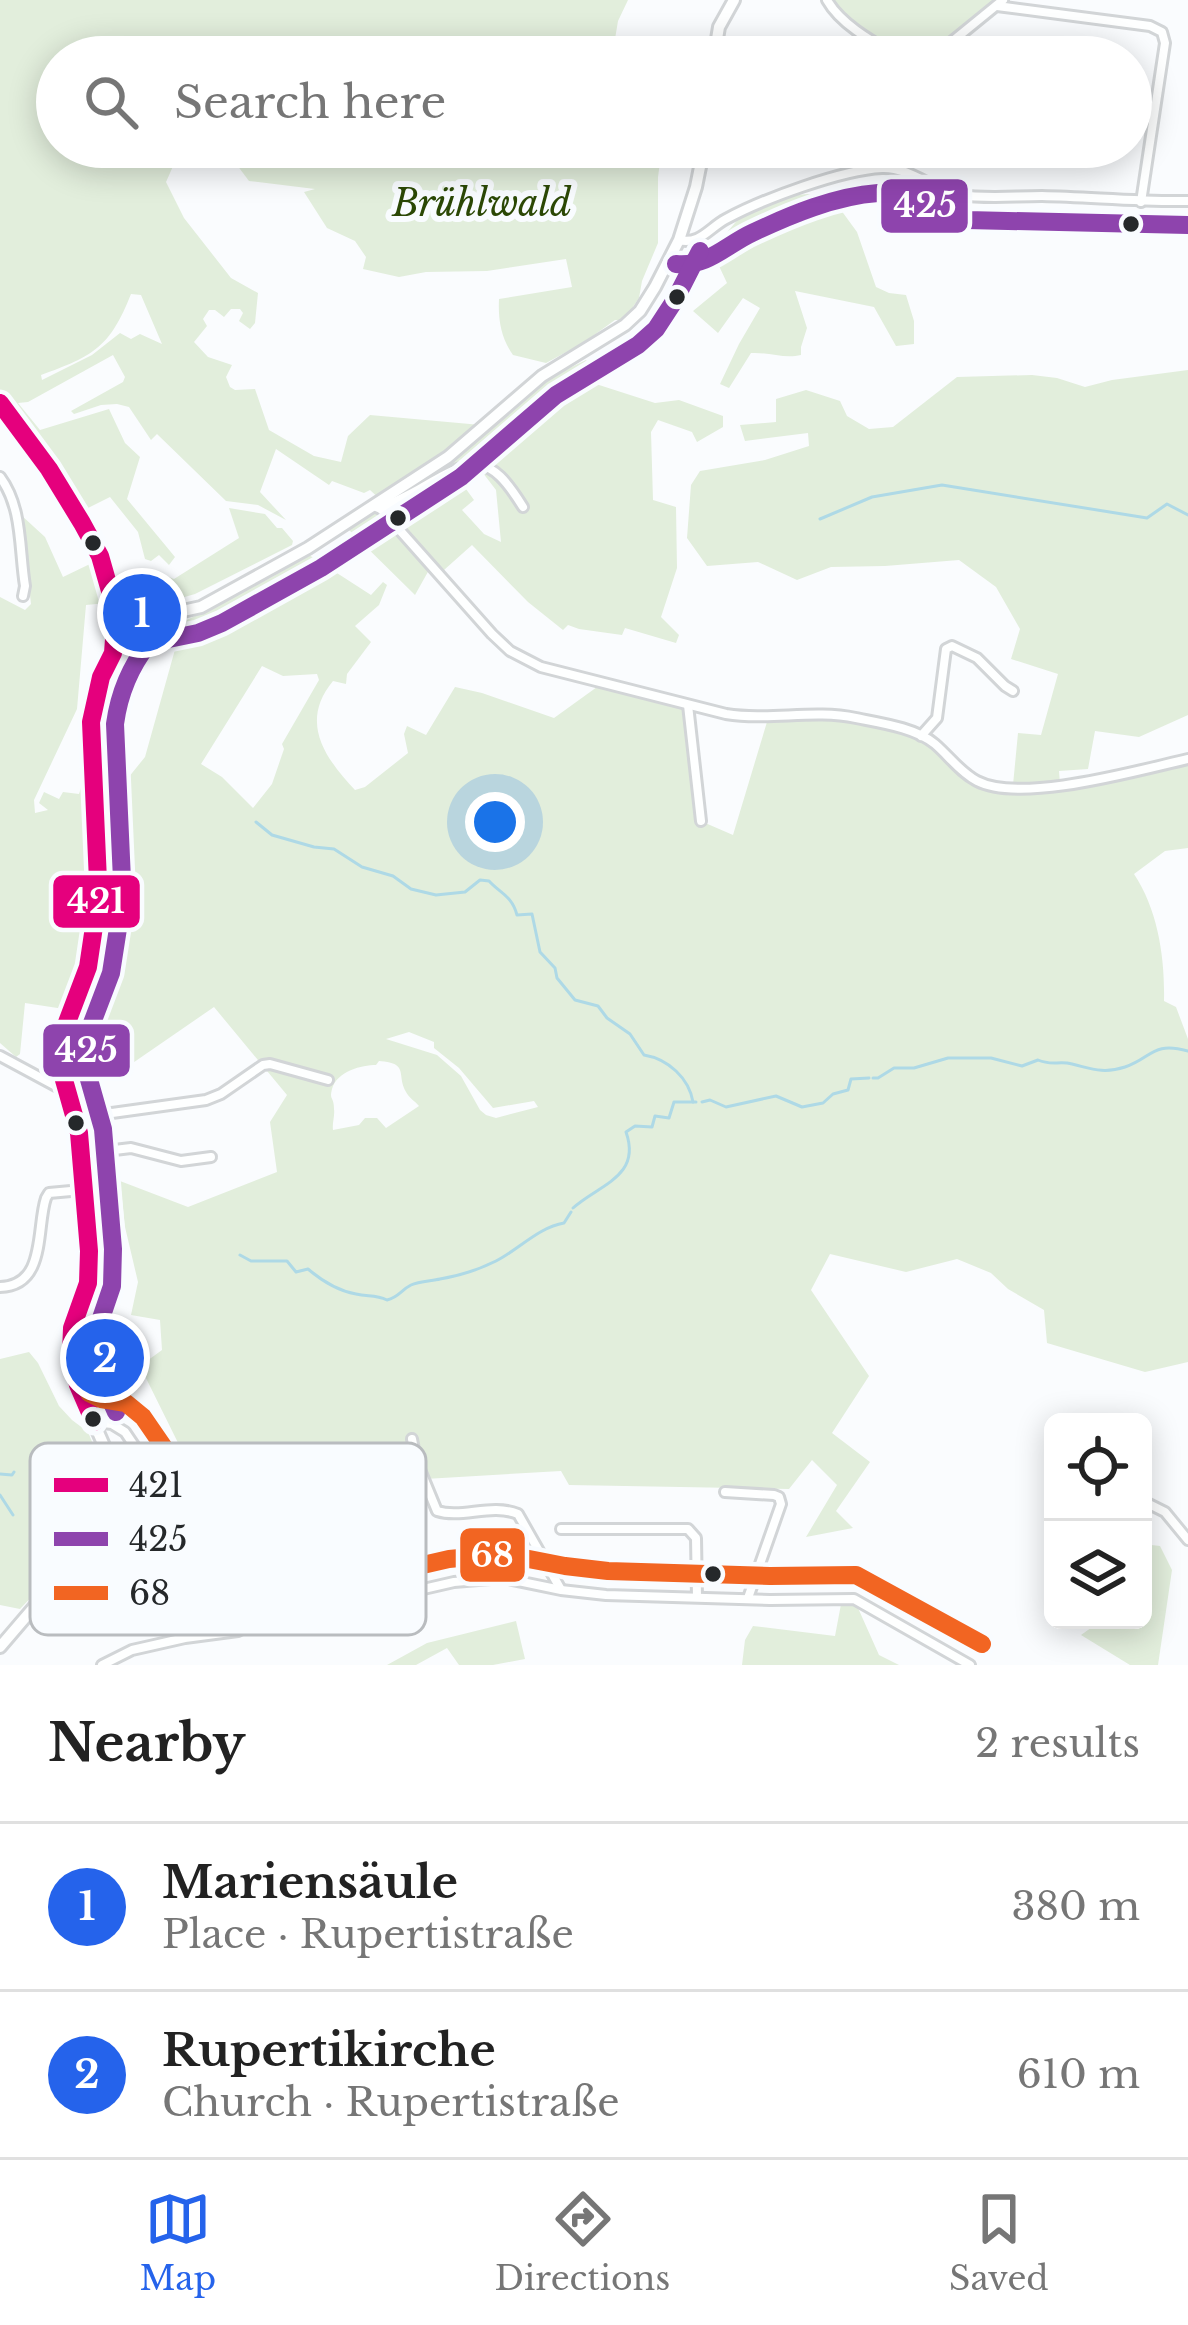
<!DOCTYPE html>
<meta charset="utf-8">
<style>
:root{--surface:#fff;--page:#f6f6f6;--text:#222;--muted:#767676;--line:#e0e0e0;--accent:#2563eb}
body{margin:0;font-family:"Libre Baskerville",serif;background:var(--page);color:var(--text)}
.controls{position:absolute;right:36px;bottom:36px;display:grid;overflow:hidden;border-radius:18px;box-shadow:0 6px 30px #0003}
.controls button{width:108px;height:108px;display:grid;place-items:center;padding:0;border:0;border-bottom:3px solid var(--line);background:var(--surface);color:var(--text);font:60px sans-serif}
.you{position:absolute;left:495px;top:822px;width:42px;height:42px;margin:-30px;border:9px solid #fff;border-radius:50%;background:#1a73e8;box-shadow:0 0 0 18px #1a73e833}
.badge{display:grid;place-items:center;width:78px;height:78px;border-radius:50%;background:var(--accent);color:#fff;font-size:39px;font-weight:700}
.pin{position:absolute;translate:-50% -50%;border:6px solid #fff;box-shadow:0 3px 12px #0006}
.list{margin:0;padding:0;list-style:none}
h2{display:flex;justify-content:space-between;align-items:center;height:156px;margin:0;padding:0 48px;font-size:51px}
h2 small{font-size:39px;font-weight:400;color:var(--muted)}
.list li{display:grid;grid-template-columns:78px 1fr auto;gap:36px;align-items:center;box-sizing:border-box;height:168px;padding:0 48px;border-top:3px solid var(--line)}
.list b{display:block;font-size:45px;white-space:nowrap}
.list p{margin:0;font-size:39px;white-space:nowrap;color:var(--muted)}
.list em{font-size:39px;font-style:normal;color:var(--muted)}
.icon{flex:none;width:66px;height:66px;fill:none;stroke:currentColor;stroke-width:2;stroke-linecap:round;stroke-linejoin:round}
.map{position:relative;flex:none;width:1188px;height:1665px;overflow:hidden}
.search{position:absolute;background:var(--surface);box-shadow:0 6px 30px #0003;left:36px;right:36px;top:36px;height:132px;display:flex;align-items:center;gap:30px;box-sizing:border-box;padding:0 42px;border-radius:66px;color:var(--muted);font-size:45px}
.sheet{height:492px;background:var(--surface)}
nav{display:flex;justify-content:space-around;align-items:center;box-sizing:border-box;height:168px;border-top:3px solid var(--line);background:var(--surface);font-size:33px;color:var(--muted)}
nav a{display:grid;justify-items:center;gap:6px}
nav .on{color:var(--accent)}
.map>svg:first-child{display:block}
.green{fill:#e2eedc;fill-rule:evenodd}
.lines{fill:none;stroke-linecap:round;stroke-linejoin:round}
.stream{stroke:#aed9e6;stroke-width:3}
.street-casing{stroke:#d2d5d7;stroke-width:14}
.secondary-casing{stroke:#d2d5d7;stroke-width:16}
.street{stroke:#feffff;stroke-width:8}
.secondary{stroke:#feffff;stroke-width:10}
.bus-1-casing{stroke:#f9fcff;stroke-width:27}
.bus-2-casing{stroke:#f9fcff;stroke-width:27}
.bus-3-casing{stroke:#f9fcff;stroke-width:27}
.bus-1{stroke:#e5007d;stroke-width:18}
.bus-2{stroke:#8e44ad;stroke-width:18}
.bus-3{stroke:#f26522;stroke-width:18}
.bus-dot{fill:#25282a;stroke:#f9fcff;stroke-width:4.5}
.labels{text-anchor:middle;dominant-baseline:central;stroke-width:12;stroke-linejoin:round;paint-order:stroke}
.park-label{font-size:36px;font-style:italic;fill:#2b4805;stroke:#f9fcff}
.key{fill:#f9fcff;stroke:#b9bcbf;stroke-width:3}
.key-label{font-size:33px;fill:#25282a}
.line-badge{stroke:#f9fcff;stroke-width:4.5}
.badge-label{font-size:33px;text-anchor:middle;font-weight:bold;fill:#fff}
</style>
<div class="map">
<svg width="1188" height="1665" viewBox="0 0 1188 1665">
<rect width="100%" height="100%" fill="#fafcfe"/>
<!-- green -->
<g class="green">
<path d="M0,0H628L618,21L612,57H57V147H662L658,177V243L642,281L639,298L624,320H615L583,343L546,363L513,355C501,338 498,320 499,299L572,287L566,259L487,271L426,272L399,277L363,269L366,257L355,241L327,228L304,192L315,189L249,181L225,149L209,160L178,155L166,182L184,218L231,278L258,293L255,323L250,329L239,321L243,313L240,309H231L224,317L215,310H209L203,319L207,326L194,342L208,357L232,365L226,377L230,387L235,390L255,389L269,430L314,456L341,462L348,436L370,415L492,426L547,379L586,360L595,370L596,384L655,403L679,400L723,416V427L697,442L692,432L658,420L651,432L653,500L676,507L677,568L661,617L679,635L676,643L625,628L622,635L579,629L568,625L563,630L528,602L472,545L444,570L434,561L415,595L347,528L384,503L370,490L364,493L332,481L329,485L276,449L260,492L286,520L258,505L226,501L157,434L151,440L129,407L117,404L101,405L74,414L71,411L123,382L125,377L113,355L28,402L18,403L40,430L109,409L125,443L140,457L127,499L175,557L169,565L159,555L151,561L145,559L138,532L110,497L84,510L78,498L70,496L0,391ZM131,294L141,295L162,344L140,334L131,339L120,333L92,355L42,380L41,375C94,356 110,347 131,294ZM476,457V464L496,490L501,542L484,534L462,510L474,500L450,467L460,460Z"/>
<path d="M832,0H996L930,57C901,57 897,55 873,40L875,35L858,29L831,4Z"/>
<path d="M808,194L830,195L857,232L876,287L889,293L906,295L914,321V344L896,346L874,307L795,291L807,328L801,347V355C784,359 769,352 751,353L729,388L720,384L739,344L760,308L743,298L718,333L693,311L727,283L719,266L697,253L705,244H717L740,217L787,196Z"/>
<path d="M1188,370V715L1139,737L1095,731L1088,769L1059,771L1060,784L1188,759V848L1165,851L1134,874C1158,910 1165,958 1164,1001L1176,1007L1188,1039V1362L1145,1372L1047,1343L1044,1310L1008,1289L991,1273L957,1259L906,1272L830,1254L811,1290L869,1376L832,1433L870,1462L836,1511L853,1528L806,1537L837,1485L812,1460L789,1489L569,1485L561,1471L391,1481L397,1517L370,1525L386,1591L311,1611L266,1608L234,1594L210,1573L198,1549L222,1537L216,1524L190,1536L160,1476L188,1463L140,1366L162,1350L160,1320L131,1315L138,1282L125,1227L120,1181L188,1207L277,1172L270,1122L287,1095L214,1007L111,1078L106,1055L73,1049L64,1009L25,1003L20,1054L16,1057L0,1043V597L25,610L31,604L21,515L45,537L63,577L92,563L107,603L86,605L77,709L34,800L35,813L48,810L39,803L44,792L59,799L63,792L79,794L81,788L107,804L145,757L176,646L174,636L187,620L272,577L309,555L371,595L383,582L387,585L379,605L355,626L371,642L347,674L346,684L333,681C299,722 325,758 355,790L365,787L408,753L404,734L407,726L426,735L455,687L482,693L554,718L597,687L684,709L696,819L733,835L770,712L805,711L921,736L978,782L1013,785L1018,733L1041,735L1058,674L1011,659L1020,629L996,587L959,560L885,566L831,567L797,580L758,562L707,566L687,538L691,485L700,471L765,460L809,446L808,433L745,441L740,425L776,422V399L806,390L840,401L847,416L869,429L893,427L957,377L1032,375L1057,378L1085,387L1112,380ZM262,666L283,676L317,674L319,680L282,744L284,749L272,784L253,808L222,777L201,764ZM409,1032L434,1042V1048L459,1068L493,1108L534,1101L538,1107L496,1118L486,1115L480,1110L461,1076L437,1055L386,1039ZM379,1061C410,1063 396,1075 406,1092C409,1098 415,1101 419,1106L386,1128L377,1118H365L359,1125L333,1130C332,1123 335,1116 334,1109C334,1096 329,1101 332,1089C337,1071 362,1065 376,1065Z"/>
<polygon points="229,508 265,514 277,528 282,528 293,541 292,545 195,594 174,600 154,596 169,577 174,579 239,538"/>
<polygon points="29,1352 38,1363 59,1406 72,1420 88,1432 104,1471 96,1500 83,1532 59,1568 20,1609 0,1605 0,1359"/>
<polygon points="1143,1544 1160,1546 1172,1570 1158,1665 1130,1665 1081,1635 1102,1620 1143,1620"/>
<polygon points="842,1599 854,1599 879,1655 899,1665 742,1665 745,1640 753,1626 835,1636"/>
<polygon points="516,1621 525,1659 493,1665 459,1665 447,1648 416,1665 387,1665 427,1643"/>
</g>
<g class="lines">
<!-- stream -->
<g class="stream">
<polyline points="820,519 872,497 942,485 1147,518 1167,504 1188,515"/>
<path d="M256,822L272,835L314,847L334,849L362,867L393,876L411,889L436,895L465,892L480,880L489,881C501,894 512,896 517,915L532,914L540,952L555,968L557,978L575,1000L598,1006L607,1018L630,1034L644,1055C668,1059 689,1078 693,1102H696"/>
<path d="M873,1078H878L894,1068H914L948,1058H991L1022,1066L1038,1060C1049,1065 1056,1062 1067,1063C1088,1067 1101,1075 1125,1067C1152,1058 1152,1041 1188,1051"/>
<polyline points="702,1102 710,1100 726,1107 776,1096 802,1107 823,1103 833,1094 848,1090 851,1079 869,1078"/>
<path d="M573,1208C598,1185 642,1177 626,1132L635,1126L652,1127L655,1116L669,1118L674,1102H693"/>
<path d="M240,1255L251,1261H287L296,1272L308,1269C321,1280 339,1291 356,1294C368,1297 375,1294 387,1300C399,1297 401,1290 411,1285C419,1281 432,1281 440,1279C458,1276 480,1269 496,1261C518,1250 539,1227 564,1223L571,1212"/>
<polyline points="0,1474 12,1475 14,1472"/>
<polyline points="0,1495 13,1515"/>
</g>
<defs>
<g id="street">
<path d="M827,0C841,25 875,43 899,57"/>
<polyline points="997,6 1150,26 1162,32 1165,43 1141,202"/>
<polyline points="933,57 1003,0"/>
<path d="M679,240C700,245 709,228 726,219C763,199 841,170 882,168C911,167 932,190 959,195C987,199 1014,196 1042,196C1091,197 1139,202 1188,201"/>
<path d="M0,403C38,453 108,543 116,605C117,621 112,636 113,652"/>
<path d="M0,477C23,508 19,549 25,586L23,596"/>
<path d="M374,506L381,509L492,634L510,651L541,667L726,714C770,721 813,709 856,718C881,723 916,728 935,744C950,757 960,772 977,781C1021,804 1139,770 1188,759"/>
<path d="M381,509C395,501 410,495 423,487C474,457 489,452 523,507"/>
<polyline points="688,705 701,821"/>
<polyline points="921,736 937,718 946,649 952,646 977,658 1005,686 1013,691"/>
<polyline points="0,1056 67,1092"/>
<polyline points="75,1114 92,1112 112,1113 206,1100 221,1094 263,1065 270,1064 328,1080"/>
<polyline points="81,1154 131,1148 181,1161 211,1157"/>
<path d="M0,1287C47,1286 36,1227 46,1198L49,1193L82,1190"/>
<polyline points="83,1300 96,1304 98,1331 112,1351"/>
<polyline points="94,1422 112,1424 125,1432 152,1472 192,1555 215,1589 243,1609 306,1616 454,1582 503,1578 561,1590 606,1595 770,1600 854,1599 970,1665"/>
<path d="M412,1439L416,1460L437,1511C462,1519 491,1503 518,1514L560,1588"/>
<polyline points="725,1492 774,1495 779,1497 781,1504 748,1598"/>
<polyline points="1143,1501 1165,1512 1188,1540"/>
<polyline points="561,1529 688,1529 696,1538 697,1597"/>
<polyline points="102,1665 132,1650 185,1638 238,1631 271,1614"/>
</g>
<g id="secondary">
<polyline points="714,57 719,27 734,0"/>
<polyline points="0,1647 77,1557 97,1519 110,1480 110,1464 105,1448 80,1391 71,1353 72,1328 88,1283 89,1251 79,1133 66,1089 62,1059 66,1025 88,967 95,920 98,881 92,782 91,722 94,701 108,661 126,632 137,621 201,607 308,548 448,457 542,376 625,325 640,311 655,287 679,240 696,187 704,147"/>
</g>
</defs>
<!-- street casing -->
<use href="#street" class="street-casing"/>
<!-- secondary casing -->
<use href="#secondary" class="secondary-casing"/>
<!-- street -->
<use href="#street" class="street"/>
<!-- secondary -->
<use href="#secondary" class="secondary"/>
<defs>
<polyline id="bus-1" points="0,403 49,469 82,523 100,556 116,612 113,653 101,677 91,722 98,881 95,920 88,967 66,1025 62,1052 64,1080 79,1133 89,1251 88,1283 72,1328 71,1353 78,1385 94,1422"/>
<g id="bus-2">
<path d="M676,264C708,267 726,245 752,233C790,215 835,196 878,193C906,191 935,216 967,220L1188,225"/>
<path d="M116,1412L101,1378L95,1351L96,1333L112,1286L113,1249L103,1129L88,1076L86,1053L89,1031L111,973L119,922L122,880L115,724C119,694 130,667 149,643L198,633L222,623L321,568L461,477L556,395L638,345L656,329L675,300L700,251"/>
</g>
<polyline id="bus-3" points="89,1393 101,1399 126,1403 143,1417 174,1462 213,1543 232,1572 252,1586 305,1592 449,1559 503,1554 565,1566 608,1571 770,1576 856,1575 982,1644"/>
</defs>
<!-- bus-1 casing -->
<use href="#bus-1" class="bus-1-casing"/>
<!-- bus-2 casing -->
<use href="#bus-2" class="bus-2-casing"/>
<!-- bus-3 casing -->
<use href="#bus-3" class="bus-3-casing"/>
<!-- bus-1 -->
<use href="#bus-1" class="bus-1"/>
<!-- bus-2 -->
<use href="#bus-2" class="bus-2"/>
<!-- bus-3 -->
<use href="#bus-3" class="bus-3"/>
</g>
<!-- markers -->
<g class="bus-dot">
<circle cx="1131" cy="224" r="10"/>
<circle cx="677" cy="297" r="10"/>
<circle cx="398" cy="518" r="10"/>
<circle cx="93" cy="543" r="10"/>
<circle cx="76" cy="1123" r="10"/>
<circle cx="93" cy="1419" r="10"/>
<circle cx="713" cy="1574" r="10"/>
</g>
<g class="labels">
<!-- park labels -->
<g class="park-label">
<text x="482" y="203">Brühlwald</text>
</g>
</g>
<!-- legend -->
<rect x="30" y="1443" width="396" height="192" rx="18" class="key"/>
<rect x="54" y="1478" width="54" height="14" fill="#e5007d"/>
<rect x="54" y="1532" width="54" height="14" fill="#8e44ad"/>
<rect x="54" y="1586" width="54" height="14" fill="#f26522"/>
<g class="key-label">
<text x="129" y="1497">421</text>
<text x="129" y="1551">425</text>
<text x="129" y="1605">68</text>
</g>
<g class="line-badge">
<rect x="879" y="177" width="91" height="58" rx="12" fill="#8e44ad"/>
<rect x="51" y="873" width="91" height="57" rx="12" fill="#e5007d"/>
<rect x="41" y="1022" width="91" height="57" rx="12" fill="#8e44ad"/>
<rect x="458" y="1526" width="69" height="58" rx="12" fill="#f26522"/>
</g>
<g class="badge-label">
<text x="925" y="217">425</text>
<text x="96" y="913">421</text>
<text x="86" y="1062">425</text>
<text x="492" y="1567">68</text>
</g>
</svg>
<div class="controls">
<button><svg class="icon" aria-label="locate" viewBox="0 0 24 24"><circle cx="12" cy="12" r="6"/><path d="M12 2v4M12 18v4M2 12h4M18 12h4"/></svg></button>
<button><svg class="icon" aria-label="layers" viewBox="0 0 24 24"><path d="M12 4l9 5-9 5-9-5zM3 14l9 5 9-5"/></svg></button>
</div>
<div class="you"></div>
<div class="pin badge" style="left:142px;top:613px">1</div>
<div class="pin badge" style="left:105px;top:1358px">2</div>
<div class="search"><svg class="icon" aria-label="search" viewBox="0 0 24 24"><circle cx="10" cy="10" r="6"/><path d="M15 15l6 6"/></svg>Search here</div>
</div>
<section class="sheet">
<h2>Nearby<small>2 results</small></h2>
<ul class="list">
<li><span class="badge">1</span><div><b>Mariensäule</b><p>Place · Rupertistraße</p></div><em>380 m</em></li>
<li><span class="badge">2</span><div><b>Rupertikirche</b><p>Church · Rupertistraße</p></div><em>610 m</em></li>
</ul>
</section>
<nav>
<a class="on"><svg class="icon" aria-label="map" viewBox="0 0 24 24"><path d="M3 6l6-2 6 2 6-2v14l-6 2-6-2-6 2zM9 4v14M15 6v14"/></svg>Map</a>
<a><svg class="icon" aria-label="directions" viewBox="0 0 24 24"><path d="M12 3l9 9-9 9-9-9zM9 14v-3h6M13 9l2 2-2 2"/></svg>Directions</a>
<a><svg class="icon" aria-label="saved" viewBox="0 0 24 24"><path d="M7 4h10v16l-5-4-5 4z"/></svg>Saved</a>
</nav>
